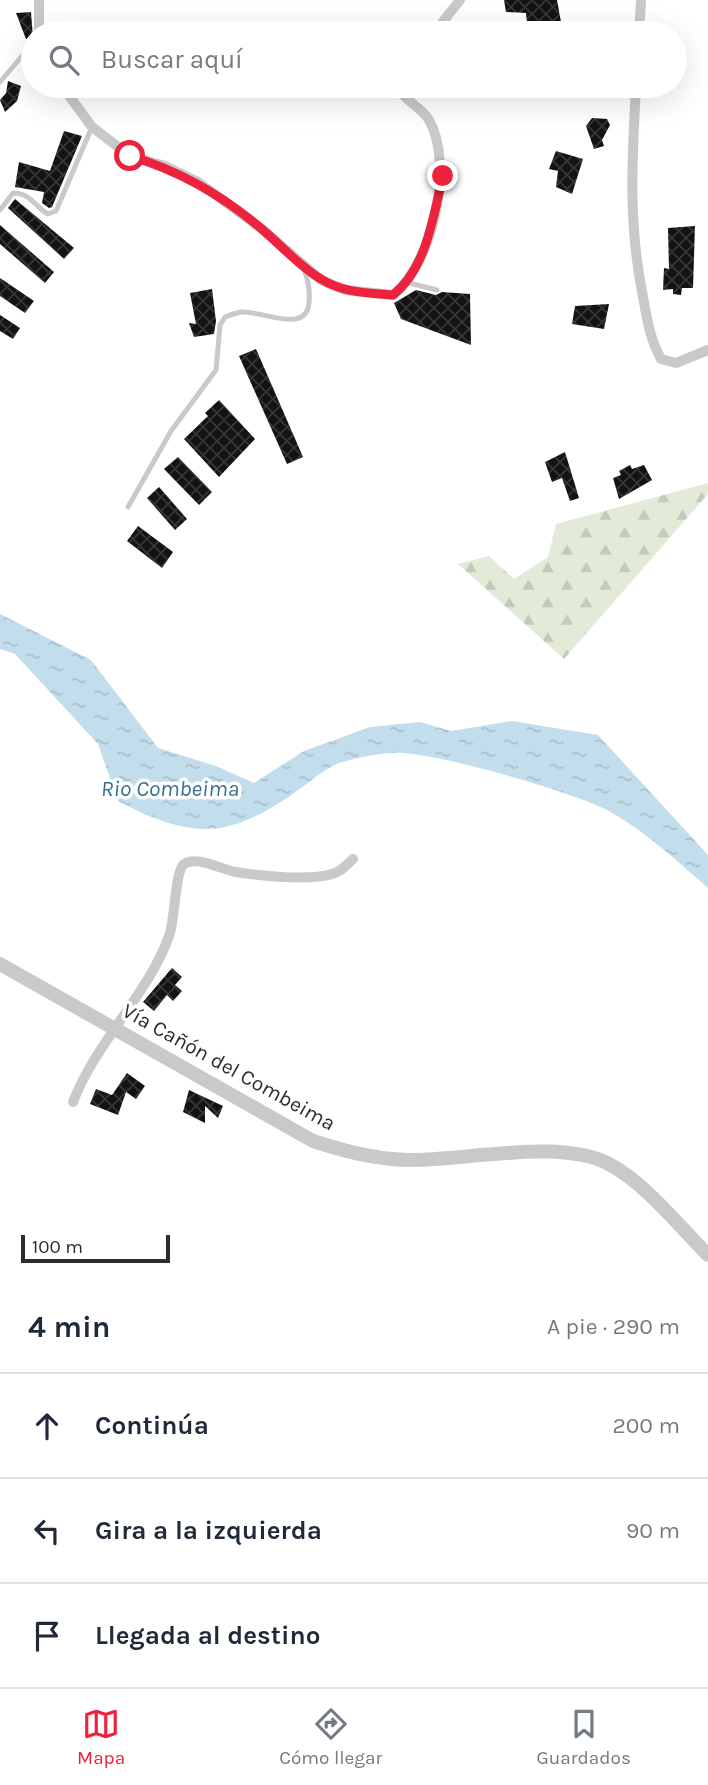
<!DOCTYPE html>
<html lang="es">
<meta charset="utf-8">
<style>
:root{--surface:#fff;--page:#f2f2f3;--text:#1f2937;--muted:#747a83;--line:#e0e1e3;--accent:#ed233e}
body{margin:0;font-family:Karla,sans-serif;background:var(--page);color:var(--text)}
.scale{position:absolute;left:21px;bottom:18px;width:149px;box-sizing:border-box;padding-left:7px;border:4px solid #2c2c2c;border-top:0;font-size:19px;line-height:24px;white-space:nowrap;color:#2c2c2c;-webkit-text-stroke:5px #fff;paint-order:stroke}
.stop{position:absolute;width:21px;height:21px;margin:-16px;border:5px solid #ed233e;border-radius:50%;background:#fff}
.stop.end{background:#ed233e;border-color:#fff;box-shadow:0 2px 7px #0008}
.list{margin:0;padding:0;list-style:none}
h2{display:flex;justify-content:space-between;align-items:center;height:91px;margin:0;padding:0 28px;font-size:30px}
h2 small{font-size:23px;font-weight:400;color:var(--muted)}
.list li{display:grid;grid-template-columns:46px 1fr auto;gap:21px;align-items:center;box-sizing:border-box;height:105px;padding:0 28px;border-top:2px solid var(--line)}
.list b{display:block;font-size:26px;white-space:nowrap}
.list em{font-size:23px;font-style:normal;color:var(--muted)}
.icon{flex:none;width:38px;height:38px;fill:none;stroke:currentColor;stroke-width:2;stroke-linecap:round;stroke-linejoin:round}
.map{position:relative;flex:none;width:708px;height:1281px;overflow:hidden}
.search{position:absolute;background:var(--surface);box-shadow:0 7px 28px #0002;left:21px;right:21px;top:21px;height:77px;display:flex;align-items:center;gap:18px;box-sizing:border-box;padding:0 24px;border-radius:38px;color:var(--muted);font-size:26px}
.sheet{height:406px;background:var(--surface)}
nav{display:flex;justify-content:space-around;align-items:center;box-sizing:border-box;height:98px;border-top:2px solid var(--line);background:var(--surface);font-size:19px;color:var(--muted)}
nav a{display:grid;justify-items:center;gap:4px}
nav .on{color:var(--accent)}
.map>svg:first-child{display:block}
.forest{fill:url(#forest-firs)}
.water{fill:url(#water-ripples)}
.building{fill:url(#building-cross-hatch)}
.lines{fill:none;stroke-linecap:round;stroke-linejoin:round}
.service{stroke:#c9c9c9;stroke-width:5}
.minor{stroke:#c9c9c9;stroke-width:10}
.tertiary{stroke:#c9c9c9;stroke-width:14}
.route{stroke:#ed233e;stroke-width:9}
.labels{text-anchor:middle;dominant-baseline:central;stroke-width:7;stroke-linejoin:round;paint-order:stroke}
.street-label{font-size:21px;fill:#2c2c2c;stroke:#fff}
.water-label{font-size:23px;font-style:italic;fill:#377391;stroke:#fff}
</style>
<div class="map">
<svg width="708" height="1281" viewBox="0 0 708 1281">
<defs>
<pattern id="forest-firs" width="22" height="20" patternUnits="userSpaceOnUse" patternTransform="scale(1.75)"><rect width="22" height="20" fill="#e3ebd8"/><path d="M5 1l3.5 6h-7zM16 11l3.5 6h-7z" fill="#c3caba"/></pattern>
<pattern id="water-ripples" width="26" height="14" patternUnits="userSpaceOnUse" patternTransform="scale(1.75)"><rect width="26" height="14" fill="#c2deec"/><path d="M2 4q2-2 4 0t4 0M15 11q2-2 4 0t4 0" fill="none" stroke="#a7bfcb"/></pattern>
<pattern id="building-cross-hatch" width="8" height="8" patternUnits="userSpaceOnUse" patternTransform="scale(1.75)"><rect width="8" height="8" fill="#131313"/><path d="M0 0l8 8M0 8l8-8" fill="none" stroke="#363636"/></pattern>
</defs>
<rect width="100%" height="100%" fill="#fff"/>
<!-- forest -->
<polygon class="forest" points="708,483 708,494 564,659 458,564 489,556 514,579 548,557 556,524"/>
<!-- water -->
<path class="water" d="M0,614L91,660L158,748L216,766L254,783L304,751L370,727L420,722L451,731L512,721L598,735L708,855V888C676,860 645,831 607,810C573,792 429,750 392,753C375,754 355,758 339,763C323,769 305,786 290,796C223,841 188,837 118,801L98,744L15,654L0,649Z"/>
<!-- building -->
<g class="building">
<polygon points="504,0 557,0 561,22 542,25 543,33 528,33 526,13 506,12"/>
<polygon points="31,12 33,38 26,39 16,13"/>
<polygon points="8,81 21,86 17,101 5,112 0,100 6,93"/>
<polygon points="592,118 607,119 610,125 602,140 604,146 594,149 586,126"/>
<polygon points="64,131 82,136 52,207 49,208 42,203 44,192 15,187 19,162 50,171"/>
<polygon points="556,151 583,159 572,194 556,187 558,171 549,169"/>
<polygon points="15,199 74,248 64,259 8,208"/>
<polygon points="0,225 54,272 45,283 0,244"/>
<polygon points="695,226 693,288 682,288 681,295 673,294 673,289 663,290 664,268 669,269 668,228"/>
<polygon points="0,278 34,301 25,313 0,296"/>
<polygon points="212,289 216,321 214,334 194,337 189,323 196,324 190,293"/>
<polygon points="416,290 436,295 442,292 470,294 471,345 401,319 394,303"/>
<polygon points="609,304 604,329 572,324 575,306"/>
<polygon points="0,315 20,328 13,339 0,331"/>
<polygon points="256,349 303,457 287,464 239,356"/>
<polygon points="219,400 255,439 219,477 184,439 208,416 205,413"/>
<polygon points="565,452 579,498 570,501 562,478 552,482 545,462"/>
<polygon points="178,457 212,492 199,505 164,469"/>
<polygon points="630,465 632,469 644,465 652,480 619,499 613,478 621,475 619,471"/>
<polygon points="159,487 187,519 175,530 147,498"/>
<polygon points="138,526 173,552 162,568 127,541"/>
<polygon points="172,968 182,977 175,985 182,991 173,1001 167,995 154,1011 143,1002"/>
<polygon points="127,1073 145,1086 136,1099 126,1092 118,1115 90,1104 96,1089 112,1095"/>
<polygon points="189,1090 223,1106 218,1118 205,1106 205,1123 183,1112"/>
</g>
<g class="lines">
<!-- service -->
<g class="service">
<polyline points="0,82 33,43"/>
<path d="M0,210L13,193C31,193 35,207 48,214L56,211L92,127"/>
<polyline points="409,283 437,290"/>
<path d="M128,507L171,431L216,370L220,325L225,317C230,315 236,313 241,312C261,310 306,335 309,303C310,291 309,281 304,270"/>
</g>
<!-- minor -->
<g class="minor">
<polyline points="39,0 39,33"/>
<polyline points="434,33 460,0"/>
<polyline points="639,33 641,0"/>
<path d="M62,86L92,127L130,156L165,166L198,182L262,229L321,280L345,290L393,295C432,264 455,166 429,120C422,107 404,101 396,86"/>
<path d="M636,86C632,161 628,222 643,297C647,319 650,339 661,359L676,363L708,350"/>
<path d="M73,1102C96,1042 149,993 169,936C175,921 175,870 184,864C197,855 222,870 236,872C260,876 309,881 332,874C341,872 346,865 353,859"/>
</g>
<!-- tertiary -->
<path class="tertiary" d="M0,964L313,1141C344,1151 374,1159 407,1160C464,1161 560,1138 609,1164C644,1182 680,1227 708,1255"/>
</g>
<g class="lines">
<!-- route -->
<path class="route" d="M130,156C180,171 224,196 264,231C283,247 300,267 321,279C343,293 369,293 393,295C427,268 433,216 443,176"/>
</g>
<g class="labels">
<!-- street labels -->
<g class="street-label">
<text transform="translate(229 1067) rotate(29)">Vía Cañón del Combeima</text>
</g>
<!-- water labels -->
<g class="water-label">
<text x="170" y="788">Rio Combeima</text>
</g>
</g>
</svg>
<div class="scale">100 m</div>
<div class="stop" style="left:130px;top:156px"></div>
<div class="stop end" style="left:443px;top:176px"></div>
<div class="search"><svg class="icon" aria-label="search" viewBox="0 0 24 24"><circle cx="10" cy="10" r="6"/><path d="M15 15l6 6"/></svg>Buscar aquí</div>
</div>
<section class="sheet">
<h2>4 min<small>A pie · 290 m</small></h2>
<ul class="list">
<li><svg class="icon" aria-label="ahead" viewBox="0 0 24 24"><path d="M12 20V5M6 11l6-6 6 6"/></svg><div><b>Continúa</b></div><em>200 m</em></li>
<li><svg class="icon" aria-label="left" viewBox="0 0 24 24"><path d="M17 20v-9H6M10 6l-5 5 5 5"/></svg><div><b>Gira a la izquierda</b></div><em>90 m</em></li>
<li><svg class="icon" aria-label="arrive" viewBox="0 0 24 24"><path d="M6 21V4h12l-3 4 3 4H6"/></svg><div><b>Llegada al destino</b></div></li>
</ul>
</section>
<nav>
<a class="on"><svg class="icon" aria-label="map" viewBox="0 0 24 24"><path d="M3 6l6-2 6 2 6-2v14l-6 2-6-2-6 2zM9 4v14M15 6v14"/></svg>Mapa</a>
<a><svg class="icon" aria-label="directions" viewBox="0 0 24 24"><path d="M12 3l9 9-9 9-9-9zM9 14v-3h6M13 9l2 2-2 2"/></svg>Cómo llegar</a>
<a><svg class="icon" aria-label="saved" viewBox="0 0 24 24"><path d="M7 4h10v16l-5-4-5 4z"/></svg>Guardados</a>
</nav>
